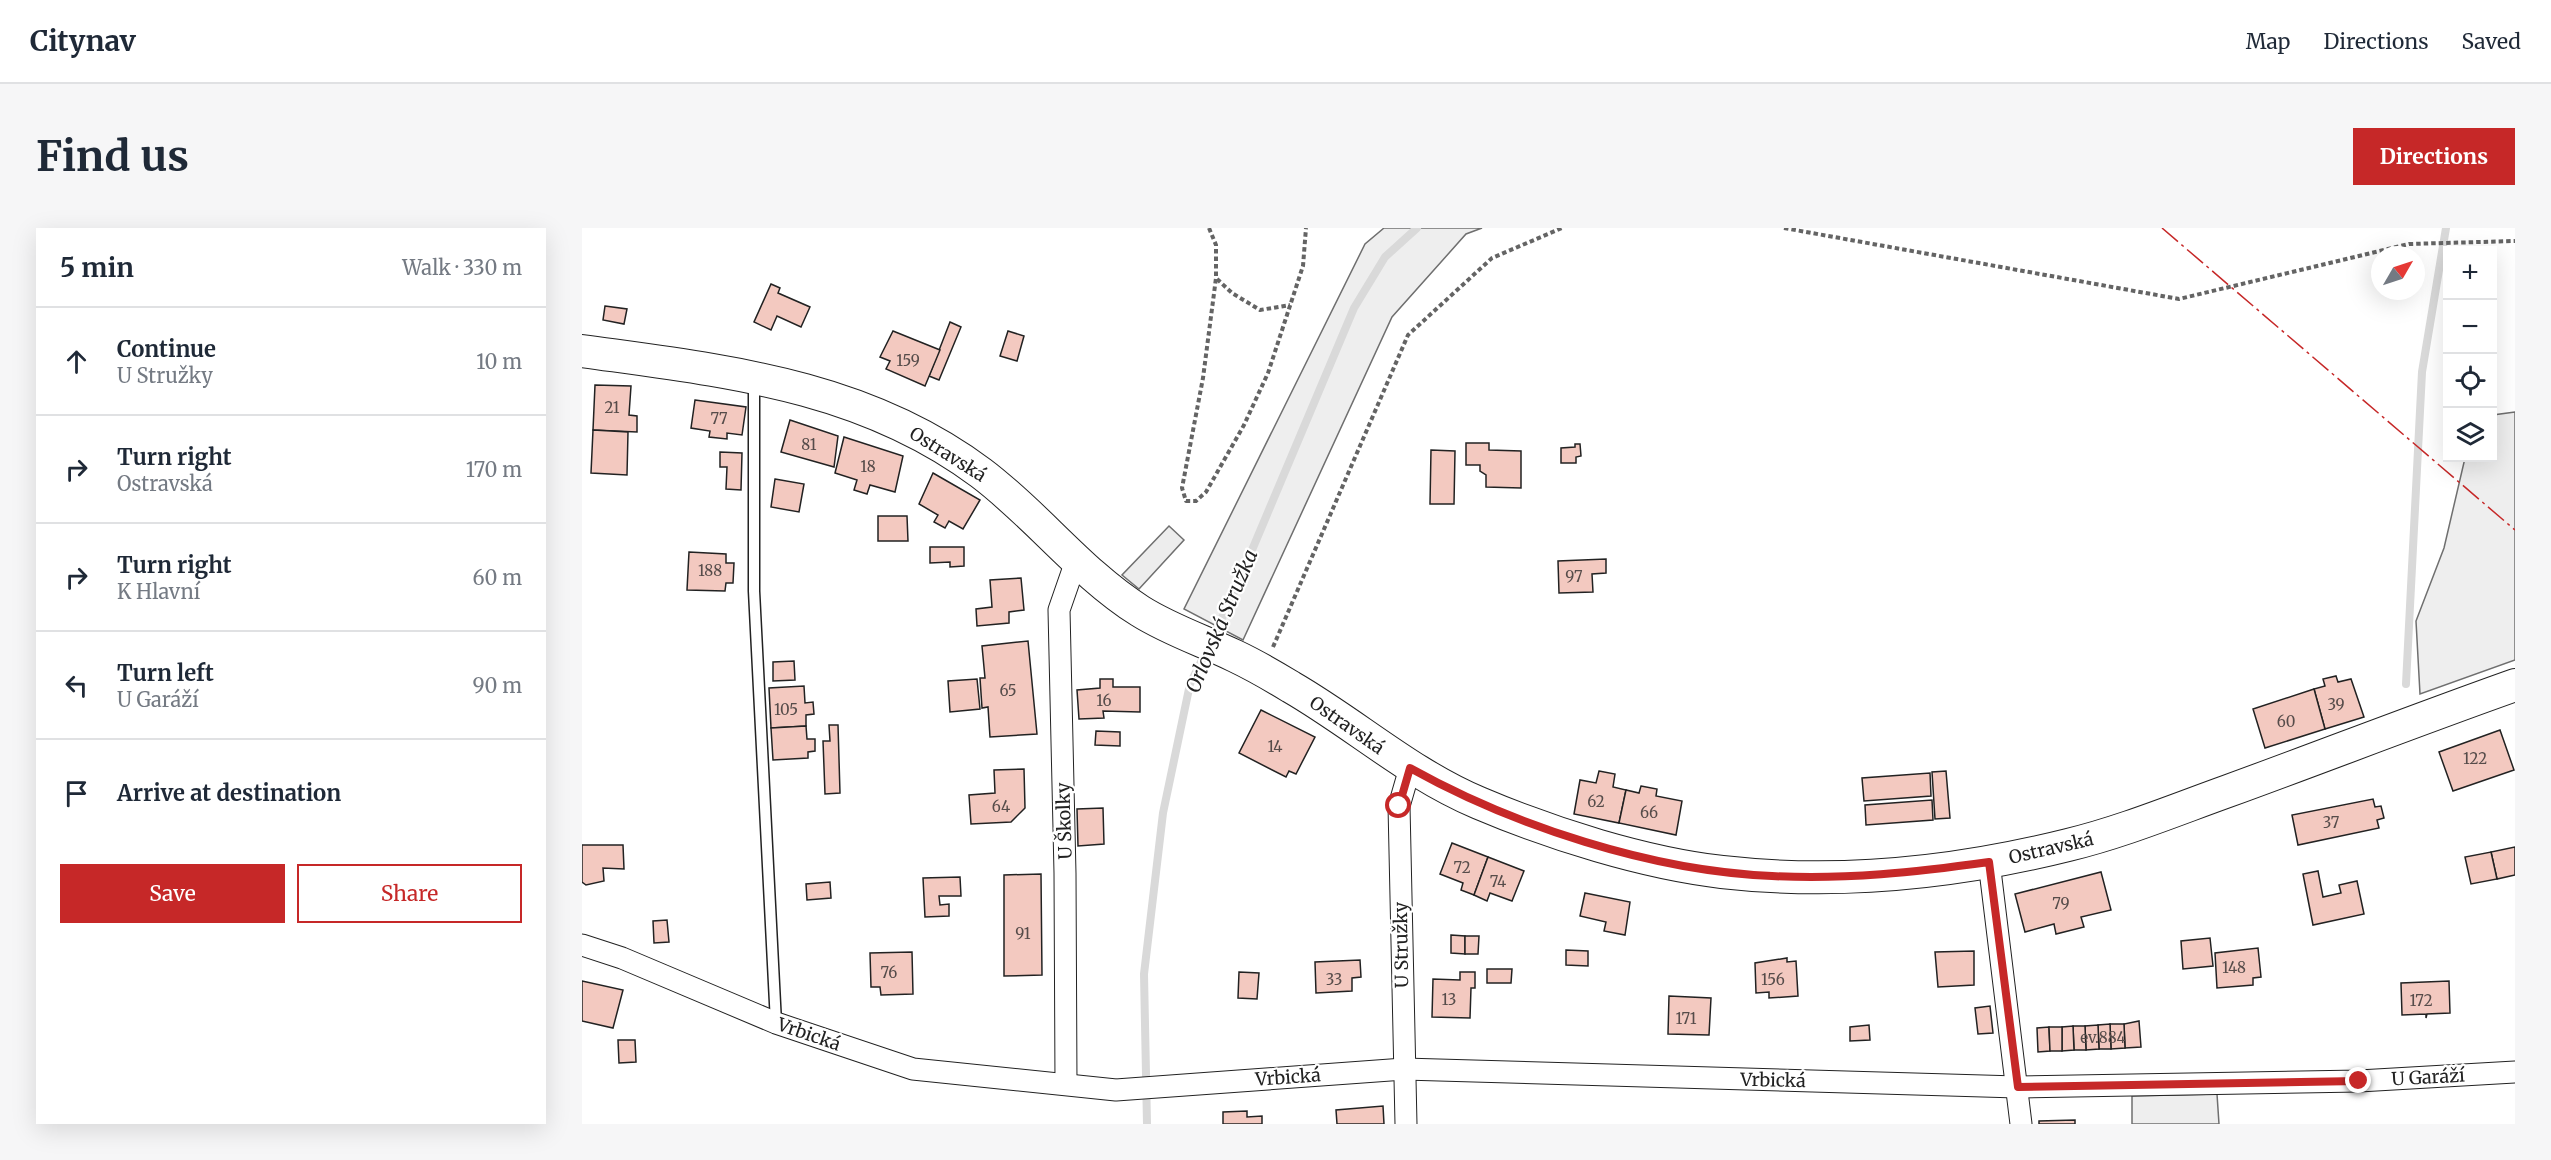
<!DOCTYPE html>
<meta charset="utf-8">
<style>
:root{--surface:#fff;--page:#f6f6f7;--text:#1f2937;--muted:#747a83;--line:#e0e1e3;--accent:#c62828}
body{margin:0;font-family:Merriweather,serif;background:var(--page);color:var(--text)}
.controls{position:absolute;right:18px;top:18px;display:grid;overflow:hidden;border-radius:0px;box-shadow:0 6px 24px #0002}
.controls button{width:54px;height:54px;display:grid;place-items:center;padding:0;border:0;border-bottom:2px solid var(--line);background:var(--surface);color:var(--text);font:30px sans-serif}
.compass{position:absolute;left:1789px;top:18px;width:54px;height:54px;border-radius:50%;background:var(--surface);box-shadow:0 6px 24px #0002;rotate:51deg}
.stop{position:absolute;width:18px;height:18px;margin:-14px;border:4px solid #c62828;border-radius:50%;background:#fff}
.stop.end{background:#c62828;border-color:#fff;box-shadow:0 2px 6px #0008}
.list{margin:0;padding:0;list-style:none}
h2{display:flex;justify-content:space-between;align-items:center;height:78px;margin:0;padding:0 24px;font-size:26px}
h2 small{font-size:20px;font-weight:400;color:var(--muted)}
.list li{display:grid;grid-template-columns:39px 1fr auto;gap:18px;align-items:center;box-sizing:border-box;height:108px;padding:0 24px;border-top:2px solid var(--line)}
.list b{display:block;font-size:22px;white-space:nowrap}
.list p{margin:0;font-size:20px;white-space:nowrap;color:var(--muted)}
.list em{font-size:20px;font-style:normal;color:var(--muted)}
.actions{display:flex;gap:12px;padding:18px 24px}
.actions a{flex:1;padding:14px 0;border:2px solid var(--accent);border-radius:0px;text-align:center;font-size:21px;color:var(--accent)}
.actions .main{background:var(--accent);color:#fff}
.icon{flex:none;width:33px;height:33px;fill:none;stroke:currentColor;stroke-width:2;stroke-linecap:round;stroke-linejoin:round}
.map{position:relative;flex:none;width:1933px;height:896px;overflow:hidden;border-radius:0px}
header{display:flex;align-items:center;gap:36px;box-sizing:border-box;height:84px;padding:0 30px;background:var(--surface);border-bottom:2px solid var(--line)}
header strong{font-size:28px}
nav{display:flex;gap:33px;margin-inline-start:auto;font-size:21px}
.intro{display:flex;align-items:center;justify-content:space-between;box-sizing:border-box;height:144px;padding:0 36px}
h1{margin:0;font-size:42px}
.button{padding:15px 27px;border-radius:0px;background:var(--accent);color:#fff;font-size:21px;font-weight:700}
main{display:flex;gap:36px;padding:0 36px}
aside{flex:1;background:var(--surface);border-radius:0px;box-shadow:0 6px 24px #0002}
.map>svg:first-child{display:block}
.green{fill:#eee;stroke:#6f6f6f;stroke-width:1.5}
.parking{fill:#ededed;stroke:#6f6f6f;stroke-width:1.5}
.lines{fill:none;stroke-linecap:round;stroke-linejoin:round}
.stream{stroke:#d9d9d9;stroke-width:8}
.building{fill:#f3c9c0;stroke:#222;stroke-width:1.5}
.lane-casing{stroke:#222;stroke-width:13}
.street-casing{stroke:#222;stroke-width:23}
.secondary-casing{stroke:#222;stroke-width:34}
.path{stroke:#646464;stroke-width:4;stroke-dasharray:4.5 3;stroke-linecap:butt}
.lane{stroke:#fff;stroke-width:10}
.street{stroke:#fff;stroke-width:21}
.secondary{stroke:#fff;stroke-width:32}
.power{stroke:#c62828;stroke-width:1.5;stroke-dasharray:21 4.5 3 4.5;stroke-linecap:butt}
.route{stroke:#c62828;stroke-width:8}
.labels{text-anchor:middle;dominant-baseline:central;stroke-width:4.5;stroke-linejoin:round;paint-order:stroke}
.number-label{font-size:15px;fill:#564c4a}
.street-label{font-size:18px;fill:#222;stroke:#fff}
.water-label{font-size:20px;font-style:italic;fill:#222;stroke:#fff}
</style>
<header>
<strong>Citynav</strong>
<nav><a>Map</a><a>Directions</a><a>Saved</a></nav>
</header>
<div class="intro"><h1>Find us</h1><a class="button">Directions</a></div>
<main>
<aside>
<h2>5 min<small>Walk · 330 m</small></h2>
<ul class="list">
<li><svg class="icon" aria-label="ahead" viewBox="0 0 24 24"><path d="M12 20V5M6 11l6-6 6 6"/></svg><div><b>Continue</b><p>U Stružky</p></div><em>10 m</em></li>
<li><svg class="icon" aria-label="right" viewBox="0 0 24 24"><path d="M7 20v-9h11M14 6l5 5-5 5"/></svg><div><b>Turn right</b><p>Ostravská</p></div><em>170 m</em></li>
<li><svg class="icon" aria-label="right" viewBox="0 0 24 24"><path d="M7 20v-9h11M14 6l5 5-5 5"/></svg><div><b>Turn right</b><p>K Hlavní</p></div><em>60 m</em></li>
<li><svg class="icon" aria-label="left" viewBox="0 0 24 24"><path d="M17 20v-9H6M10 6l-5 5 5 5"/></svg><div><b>Turn left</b><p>U Garáží</p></div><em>90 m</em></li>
<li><svg class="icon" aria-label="arrive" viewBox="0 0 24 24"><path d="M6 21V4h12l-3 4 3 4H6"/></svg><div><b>Arrive at destination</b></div></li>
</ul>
<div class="actions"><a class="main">Save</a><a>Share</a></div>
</aside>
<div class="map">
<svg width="1933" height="896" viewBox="0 0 1933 896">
<rect width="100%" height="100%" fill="#fff"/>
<!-- green -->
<g class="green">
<polygon points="802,0 900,0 884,6 810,89 661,412 602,381 783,16"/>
<polygon points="1933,184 1933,432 1838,466 1834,393 1862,320 1883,230 1910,230 1911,187"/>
<polygon points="1635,866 1637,896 1550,896 1550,868"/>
</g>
<!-- parking -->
<polygon class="parking" points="587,298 602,312 557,361 540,347"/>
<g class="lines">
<!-- stream -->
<g class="stream">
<polyline points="630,411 654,360 772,80 803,29 835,0"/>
<polyline points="1824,456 1840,144 1864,0"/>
<polyline points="565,896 562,746 581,585 608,456 625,422"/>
</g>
</g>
<!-- building -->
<g class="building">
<polygon points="189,56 198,60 196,65 228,79 219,99 195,88 189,102 172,94"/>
<polygon points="23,78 45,81 42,96 21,92"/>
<polygon points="368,94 379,99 357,152 347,148"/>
<polygon points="311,103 358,122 343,158 304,141 308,133 298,129"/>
<polygon points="426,103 442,108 435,133 418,128"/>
<polygon points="13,157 49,158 47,187 55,188 55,204 11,202"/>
<polygon points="113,172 164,179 160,207 145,205 145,211 127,209 128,203 109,200"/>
<polygon points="208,192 256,208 252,239 199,224"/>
<polygon points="11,202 46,204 45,247 9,245"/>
<polygon points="262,209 321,228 313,264 288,257 285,266 272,262 275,252 253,245"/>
<polygon points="884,215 907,215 907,222 939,223 939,260 904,259 904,247 898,243 898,237 884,237"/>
<polygon points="993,216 998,216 999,228 994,229 994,235 979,235 979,220 993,219"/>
<polygon points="849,222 873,223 872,276 848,276"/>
<polygon points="138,224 160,225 159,262 144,261 145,239 138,239"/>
<polygon points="351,245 398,272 381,301 367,293 363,300 352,294 356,287 337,276"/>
<polygon points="193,251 222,256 217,284 189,279"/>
<polygon points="296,288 325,288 326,313 296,313"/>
<polygon points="348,319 382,319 382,338 368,339 368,334 348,335"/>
<polygon points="107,324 144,326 144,335 152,335 151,355 144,355 143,363 105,362"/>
<polygon points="1024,331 1024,345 1010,346 1011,364 977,365 976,333"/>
<polygon points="439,350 442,382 427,384 427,395 395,398 394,381 410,379 408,352"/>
<polygon points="446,413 455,506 408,509 406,479 400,480 398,450 403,450 400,418"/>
<polygon points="212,433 213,452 191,453 191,434"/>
<polygon points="1754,448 1756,454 1769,451 1782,489 1743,501 1732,461 1743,458 1741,451"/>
<polygon points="395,451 398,481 368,484 366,453"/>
<polygon points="518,451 531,451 531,459 558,459 558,484 521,483 522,490 497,491 495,462 518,460"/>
<polygon points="222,458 223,475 231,474 232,486 224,487 224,498 189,500 187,460"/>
<polygon points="1732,461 1743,501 1683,520 1671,481"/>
<polygon points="679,482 733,509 714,546 707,543 704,549 657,525"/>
<polygon points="247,497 256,497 258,565 243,566 241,513 248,513"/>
<polygon points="224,498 225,511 233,511 233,523 226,524 226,530 191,532 189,500"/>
<polygon points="1918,502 1932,542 1871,563 1857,524"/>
<polygon points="514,503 538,504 538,518 513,517"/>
<polygon points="442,541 443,580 429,594 389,596 387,567 413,565 412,542"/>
<polygon points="1017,543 1033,546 1031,559 1044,562 1037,595 992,586 998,552 1014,555"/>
<polygon points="1364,543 1368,590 1353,591 1350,544"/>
<polygon points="1348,545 1349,568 1282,573 1280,550"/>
<polygon points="1059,558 1075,561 1074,568 1100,573 1094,607 1037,595 1044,562 1057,565"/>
<polygon points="1791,571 1793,579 1799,578 1802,590 1795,592 1797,600 1716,617 1710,587"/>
<polygon points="1350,572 1351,592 1284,597 1283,577"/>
<polygon points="521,580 522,616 496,618 495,581"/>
<polygon points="870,615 906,629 892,667 879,662 881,655 858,646"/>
<polygon points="0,617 41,617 42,641 21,640 22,653 4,657 0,654"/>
<polygon points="1933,619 1933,647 1915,651 1909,624"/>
<polygon points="1909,624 1915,651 1889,656 1883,629"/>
<polygon points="906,629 942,643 930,673 908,665 905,673 892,667"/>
<polygon points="1736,643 1741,669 1759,665 1757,657 1775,653 1782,686 1731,697 1721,646"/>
<polygon points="1519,644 1529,682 1499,689 1502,699 1474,706 1472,696 1443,704 1433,666"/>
<polygon points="459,646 460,747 422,748 422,647"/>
<polygon points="378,649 379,668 357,668 358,677 367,676 367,688 343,689 341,650"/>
<polygon points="248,654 249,670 225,672 224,656"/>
<polygon points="1003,665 1048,674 1043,707 1022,703 1024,694 998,688"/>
<polygon points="85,692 87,714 72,715 71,693"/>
<polygon points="869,707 883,708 883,726 869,725"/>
<polygon points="883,708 897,708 896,726 883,726"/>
<polygon points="1628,710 1631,738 1601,741 1599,713"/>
<polygon points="1676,720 1679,749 1671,750 1671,757 1635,760 1633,725"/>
<polygon points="984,722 1006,723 1006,738 984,737"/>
<polygon points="1392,723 1392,757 1356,759 1353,724"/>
<polygon points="330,724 331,766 299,767 298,759 289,759 288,725"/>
<polygon points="1205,730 1205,734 1214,733 1216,768 1187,770 1187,764 1174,765 1173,735"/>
<polygon points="778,732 779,749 770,750 770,763 734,765 733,734"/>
<polygon points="905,741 930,741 929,755 905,755"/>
<polygon points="657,744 677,745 675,771 656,770"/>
<polygon points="878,744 893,744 893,760 889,760 888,790 850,789 851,751 878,752"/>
<polygon points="0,753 41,762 31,800 0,793"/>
<polygon points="1867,753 1868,785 1845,786 1844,790 1844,786 1820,787 1819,755"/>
<polygon points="1087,768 1129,770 1127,807 1086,806"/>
<polygon points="1408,778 1411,805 1396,806 1393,780"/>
<polygon points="1557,793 1559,819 1543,820 1542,796"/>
<polygon points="1528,796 1542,796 1543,820 1529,821"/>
<polygon points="1528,796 1529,821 1517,821 1516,797"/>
<polygon points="1287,797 1288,812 1268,813 1268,799"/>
<polygon points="1516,797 1517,821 1504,822 1503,798"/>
<polygon points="1491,798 1503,798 1504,822 1492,822"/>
<polygon points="1491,798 1492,822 1480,823 1480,799"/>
<polygon points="1467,799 1468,823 1456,824 1455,800"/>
<polygon points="1467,799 1480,799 1480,823 1468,823"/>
<polygon points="36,812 53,812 54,834 37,835"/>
<polygon points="801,878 802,896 755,896 754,882"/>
<polygon points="665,883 665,889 680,888 680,896 641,896 641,884"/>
<polygon points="1493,892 1493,896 1457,896 1457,893"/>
</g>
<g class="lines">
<defs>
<polyline id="lane" points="172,154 172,363 194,795"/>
<g id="street">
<polyline points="1407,634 1439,896"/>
<polyline points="0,717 40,730 194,795 331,841 534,862 822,841 1435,859 1777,853 1933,844"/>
<polyline points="484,856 483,645 477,382 494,333"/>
<polyline points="824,896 817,578 828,540"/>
</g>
<path id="secondary" d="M0,123C142,143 280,156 399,245C455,287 498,345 558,383C588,402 622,413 653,428C672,437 691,448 709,459C773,496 828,546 897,575C970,606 1062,635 1140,644C1255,657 1374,645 1486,617C1540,604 1593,582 1646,563C1742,528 1837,491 1933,457"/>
</defs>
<!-- lane casing -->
<use href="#lane" class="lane-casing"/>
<!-- street casing -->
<use href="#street" class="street-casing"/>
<!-- secondary casing -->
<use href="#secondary" class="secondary-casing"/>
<!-- path -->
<g class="path">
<polyline points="627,0 634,17 634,50 621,150 600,260 604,273 614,273 624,264 662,197 686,145 721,38 724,0"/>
<polyline points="1202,0 1597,71 1827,16 1933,13"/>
<polyline points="635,51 650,65 678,82 708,77"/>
<polyline points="691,419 826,107 910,30 980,0"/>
</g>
<!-- lane -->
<use href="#lane" class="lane"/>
<!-- street -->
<use href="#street" class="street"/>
<!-- secondary -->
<use href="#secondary" class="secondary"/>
<!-- power -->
<polyline class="power" points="1580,0 1933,302"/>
</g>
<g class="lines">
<!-- route -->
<path class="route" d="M817,578L828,540C932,598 1070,643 1190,648C1263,652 1335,644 1407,634L1436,859L1777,853"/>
</g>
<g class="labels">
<!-- number labels -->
<g class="number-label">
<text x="326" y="132">159</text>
<text x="30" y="179">21</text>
<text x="137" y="190">77</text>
<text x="227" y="216">81</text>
<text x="286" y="238">18</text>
<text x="128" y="342">188</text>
<text x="992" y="348">97</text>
<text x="426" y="462">65</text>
<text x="522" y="472">16</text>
<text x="1754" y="476">39</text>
<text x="204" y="481">105</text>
<text x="1704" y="493">60</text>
<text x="693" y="518">14</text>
<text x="1893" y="530">122</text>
<text x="1014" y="573">62</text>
<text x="419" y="578">64</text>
<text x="1067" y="584">66</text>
<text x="1749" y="594">37</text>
<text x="880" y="639">72</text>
<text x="916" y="653">74</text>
<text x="1479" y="675">79</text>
<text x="441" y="705">91</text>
<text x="1652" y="739">148</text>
<text x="307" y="744">76</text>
<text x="752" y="751">33</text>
<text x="1191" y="751">156</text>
<text x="867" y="771">13</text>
<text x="1839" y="772">172</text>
<text x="1104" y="790">171</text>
<text x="1521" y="809">ev.884</text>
</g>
<!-- street labels -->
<g class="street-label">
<text transform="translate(366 226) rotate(32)">Ostravská</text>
<text transform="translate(765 497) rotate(35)">Ostravská</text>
<text transform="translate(482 593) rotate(-92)">U Školky</text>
<text transform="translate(1469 620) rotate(-13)">Ostravská</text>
<text transform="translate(819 717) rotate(-91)">U Stružky</text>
<text transform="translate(227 806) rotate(19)">Vrbická</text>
<text transform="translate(706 849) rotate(-4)">Vrbická</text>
<text transform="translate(1846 849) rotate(-3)">U Garáží</text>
<text transform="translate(1191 852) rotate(1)">Vrbická</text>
</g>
<!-- water labels -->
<g class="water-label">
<text transform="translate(639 393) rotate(-67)">Orlovská Stružka</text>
</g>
</g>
</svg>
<div class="controls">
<button>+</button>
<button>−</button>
<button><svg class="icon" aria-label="locate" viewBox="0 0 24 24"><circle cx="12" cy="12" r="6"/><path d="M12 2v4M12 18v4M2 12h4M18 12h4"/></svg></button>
<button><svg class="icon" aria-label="layers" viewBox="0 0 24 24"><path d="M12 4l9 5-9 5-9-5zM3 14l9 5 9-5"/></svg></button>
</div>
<svg class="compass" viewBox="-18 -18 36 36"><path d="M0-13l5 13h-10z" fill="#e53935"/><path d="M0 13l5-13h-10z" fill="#747a83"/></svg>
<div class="stop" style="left:817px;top:578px"></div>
<div class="stop end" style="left:1777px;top:853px"></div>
</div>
</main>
